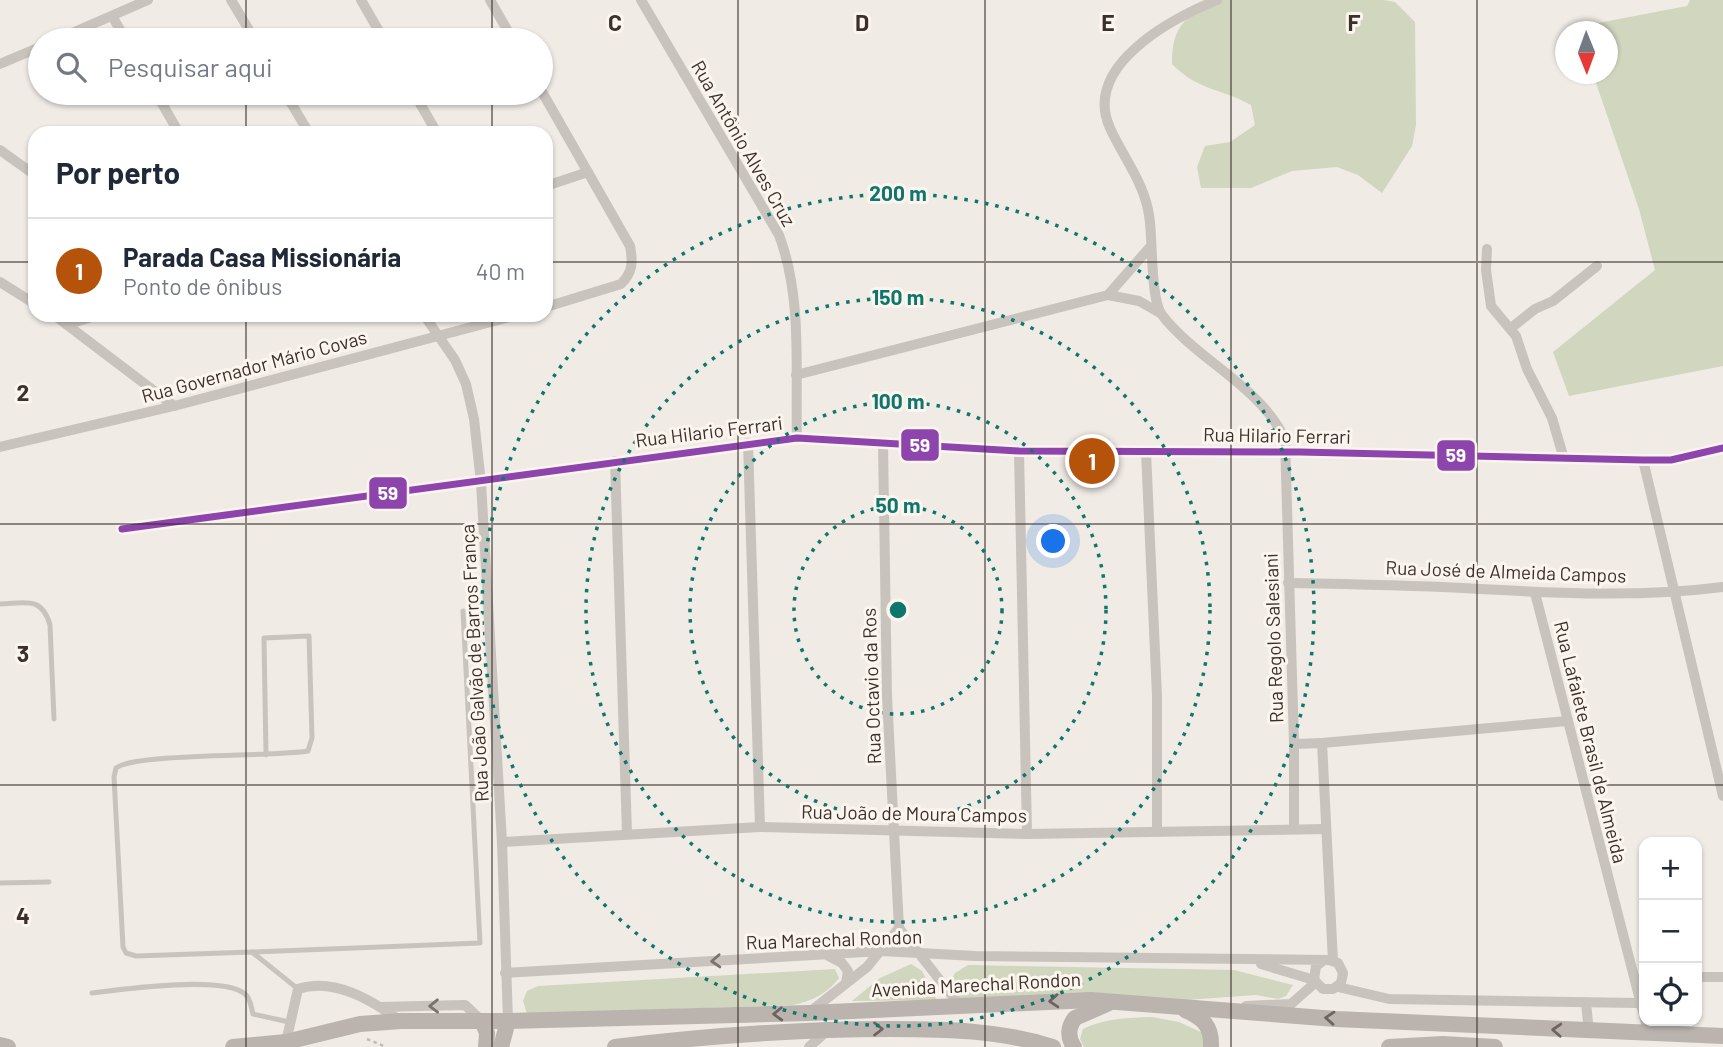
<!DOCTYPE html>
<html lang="pt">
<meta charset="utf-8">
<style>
:root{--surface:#fff;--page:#f6f6f7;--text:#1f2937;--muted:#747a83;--line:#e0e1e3;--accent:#b45309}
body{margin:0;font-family:Barlow,sans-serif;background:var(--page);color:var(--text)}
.controls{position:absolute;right:21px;bottom:21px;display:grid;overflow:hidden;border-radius:14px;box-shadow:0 2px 5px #0004}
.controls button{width:63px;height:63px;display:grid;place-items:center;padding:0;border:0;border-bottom:2px solid var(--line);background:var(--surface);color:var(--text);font:35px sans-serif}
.compass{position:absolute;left:1555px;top:21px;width:63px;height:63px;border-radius:50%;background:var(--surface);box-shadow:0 2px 5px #0004;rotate:179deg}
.you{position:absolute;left:1054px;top:542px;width:24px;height:24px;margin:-18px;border:5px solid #fff;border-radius:50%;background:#1a73e8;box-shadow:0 0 0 10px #1a73e833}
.badge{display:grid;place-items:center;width:46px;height:46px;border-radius:50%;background:var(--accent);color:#fff;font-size:23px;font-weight:700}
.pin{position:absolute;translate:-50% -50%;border:4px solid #fff;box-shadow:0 2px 7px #0006}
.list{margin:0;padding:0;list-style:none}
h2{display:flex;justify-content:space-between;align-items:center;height:91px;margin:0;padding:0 28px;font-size:30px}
h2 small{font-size:23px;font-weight:400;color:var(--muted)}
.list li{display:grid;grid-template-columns:46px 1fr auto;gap:21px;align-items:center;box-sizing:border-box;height:105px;padding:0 28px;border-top:2px solid var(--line)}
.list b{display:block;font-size:26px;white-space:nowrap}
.list p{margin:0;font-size:23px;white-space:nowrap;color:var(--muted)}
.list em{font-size:23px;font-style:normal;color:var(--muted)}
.icon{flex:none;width:38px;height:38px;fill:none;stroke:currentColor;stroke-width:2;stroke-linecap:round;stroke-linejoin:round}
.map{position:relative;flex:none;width:1723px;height:1047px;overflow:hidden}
.search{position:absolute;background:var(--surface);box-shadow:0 2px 5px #0004;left:28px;top:28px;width:525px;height:77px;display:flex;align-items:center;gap:18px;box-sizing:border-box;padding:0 24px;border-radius:38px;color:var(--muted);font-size:26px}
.panel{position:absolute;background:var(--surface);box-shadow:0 2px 5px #0004;left:28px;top:126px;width:525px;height:196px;border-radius:21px}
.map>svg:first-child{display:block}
.green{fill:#d1d6bf}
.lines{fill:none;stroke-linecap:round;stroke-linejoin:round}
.path{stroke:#c2bbb6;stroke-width:2.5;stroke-dasharray:3.5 3.5;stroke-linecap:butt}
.lane{stroke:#c9c3be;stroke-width:5}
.street{stroke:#c9c3be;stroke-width:10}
.secondary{stroke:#bab3ae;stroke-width:16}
.bus-1-casing{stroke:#fbf5ee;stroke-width:12}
.bus-1{stroke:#8e44ad;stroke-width:7}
.oneway{stroke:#7b726d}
.oneway2{stroke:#6e645f}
.grid{fill:none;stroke:#3b302b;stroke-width:2;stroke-opacity:0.55}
.ring{fill:none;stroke:#0f766e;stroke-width:3.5;stroke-dasharray:3.5 7}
.labels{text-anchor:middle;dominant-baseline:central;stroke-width:6;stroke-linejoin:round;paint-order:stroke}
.street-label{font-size:19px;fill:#3b302b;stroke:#fbf5ee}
.grid-label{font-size:23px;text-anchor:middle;font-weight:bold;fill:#3b302b;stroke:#fbf5ee;stroke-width:6;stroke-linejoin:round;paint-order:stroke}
.centre{fill:#0f766e;stroke:#fbf5ee;stroke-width:3.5}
.ring-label{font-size:21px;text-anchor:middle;font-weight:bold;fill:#0f766e;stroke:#fbf5ee;stroke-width:6;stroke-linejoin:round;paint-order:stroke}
.line-badge{stroke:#fbf5ee;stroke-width:2.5}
.badge-label{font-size:19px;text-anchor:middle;font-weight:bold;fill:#fff}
</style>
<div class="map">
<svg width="1723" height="1047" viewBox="0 0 1723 1047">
<rect width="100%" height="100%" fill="#f0ebe5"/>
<!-- green -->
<g class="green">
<path d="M1209,0H1384L1395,2L1415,22L1416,125L1412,146L1382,193L1358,175L1337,167L1292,171L1251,188H1201L1197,167L1205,146L1230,142L1255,125L1251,105C1219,87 1200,92 1172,64C1172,29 1182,21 1209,0Z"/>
<polygon points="1690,0 1723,0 1723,366 1569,396 1553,352 1655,270 1639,209 1593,74 1608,74 1608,32 1578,31 1577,27 1687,6"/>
<polygon points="911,964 922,971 937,1000 852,1001 880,978"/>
<polygon points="968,965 1234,970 1293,985 1286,996 1278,999 1256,995 1171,1001 959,999 949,986 955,973"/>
<path d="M835,969L839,978C828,993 812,1001 793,1005L527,1014L523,1001L527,991L538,986Z"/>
<path d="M1152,1017L1179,1022L1203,1033L1207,1047H1084L1080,1039L1083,1029C1105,1018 1128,1018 1152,1017Z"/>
</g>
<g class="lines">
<!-- path -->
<polyline class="path" points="367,1039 386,1047"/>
<!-- lane -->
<g class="lane">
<path d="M0,604C25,603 42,596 50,625L54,719"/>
<path d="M266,755L264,638L309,636L312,738L308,751C272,757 135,753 116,768L114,777L123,947L126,953L136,956L252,952L298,989"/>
<polyline points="0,883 49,882"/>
<polyline points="252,952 480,943 463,611"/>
<path d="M92,993C123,989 223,975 245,994C251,999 251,1007 253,1014L289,1022"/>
</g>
<!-- street -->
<g class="street">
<polyline points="231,0 255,40"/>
<polyline points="361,0 384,40"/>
<polyline points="490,0 513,40"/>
<path d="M641,0L779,235C803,299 795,370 797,438"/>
<path d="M1217,0C1171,19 1082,66 1110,128C1123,157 1144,182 1149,215C1153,236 1150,299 1162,315C1197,360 1260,386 1285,439L1294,744L1322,743L1333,961"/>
<polyline points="112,16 126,40"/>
<polyline points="56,40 148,0"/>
<polyline points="0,64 40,47"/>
<path d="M541,90L630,246C633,262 633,272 621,284L546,307"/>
<polyline points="156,93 179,133"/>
<polyline points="285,93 309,133"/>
<polyline points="414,93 437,133"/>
<polyline points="0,150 35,175"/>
<polyline points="546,186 588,172"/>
<polyline points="1487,249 1486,270 1491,306 1516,336 1527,369 1552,418 1564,459"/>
<polyline points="0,282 35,304"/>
<polyline points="1108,295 1150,247"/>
<polyline points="54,315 174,406"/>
<polyline points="424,315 455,360 466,384 474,419 481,483 502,842 508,1021"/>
<polyline points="69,324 98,315"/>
<polyline points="1511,328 1535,309 1553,301 1597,266"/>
<polyline points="796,375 1108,295 1139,301 1160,313"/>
<polyline points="748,443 760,827"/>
<polyline points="883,444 887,696 899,928 961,1007"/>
<polyline points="0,447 174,406 517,315"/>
<polyline points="1019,451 1027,834"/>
<polyline points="1146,452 1157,696 1157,831"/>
<polyline points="1643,460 1723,796"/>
<polyline points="615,461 627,833"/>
<polyline points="122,529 797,438 1019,451 1300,452 1643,460 1671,460 1723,448"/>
<path d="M1288,583C1346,584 1405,585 1463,588C1550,593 1637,598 1723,587"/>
<polyline points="1535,593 1649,1035"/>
<polyline points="1322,743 1567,721"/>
<polyline points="1294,829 1294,744"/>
<polyline points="502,842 760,827 1027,834 1326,829"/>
<polyline points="827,955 842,963 848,971 846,983"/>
<polyline points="1261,964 1314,980"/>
<polyline points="505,973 882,951 975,956 1329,960 1338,963 1343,973 1341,983 1333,989 1323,989 1314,980 1316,966 1323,961"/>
<polyline points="1697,977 1723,977"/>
<polyline points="1338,987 1389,999 1638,1003"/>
<polyline points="1586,1003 1589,1032"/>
<polyline points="1246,1006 1291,1004 1316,982"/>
<polyline points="380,1007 465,1005 482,1021"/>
<polyline points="811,1011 867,967 899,928"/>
<path d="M286,1042L298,989C334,977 371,1000 401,1021"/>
<polyline points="809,1047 828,1030"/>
</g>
<!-- secondary -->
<g class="secondary">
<path d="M1185,1010C1203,1018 1212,1026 1211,1047"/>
<polyline points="482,1021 487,1033 486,1047"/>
<polyline points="0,1045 8,1047"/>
<polyline points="233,1047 286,1042 360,1024 401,1021 508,1021 809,1013 1091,1000 1336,1019 1723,1036"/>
<polyline points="501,1047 508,1021"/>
<path d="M615,1047C706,1036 798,1029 890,1029C945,1029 1000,1030 1053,1047"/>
<path d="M1074,1047C1067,1037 1068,1027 1075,1018L1107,1004"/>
<polyline points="1389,1047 1443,1044 1495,1047"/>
</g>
<defs>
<polyline id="bus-1" points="122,529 797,438 1019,451 1300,452 1643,460 1671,460 1723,448"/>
</defs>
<!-- bus-1 casing -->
<use href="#bus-1" class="bus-1-casing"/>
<!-- bus-1 -->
<use href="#bus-1" class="bus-1"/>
</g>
<!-- one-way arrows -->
<defs><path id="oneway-chevron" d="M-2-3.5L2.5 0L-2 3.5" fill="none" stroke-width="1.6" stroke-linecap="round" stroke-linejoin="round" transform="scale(1.75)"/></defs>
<g class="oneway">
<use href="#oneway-chevron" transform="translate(716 961) rotate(177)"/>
<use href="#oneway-chevron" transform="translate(434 1006) rotate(179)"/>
</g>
<g class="oneway2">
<use href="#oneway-chevron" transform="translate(1054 1001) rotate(176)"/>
<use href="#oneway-chevron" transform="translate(778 1014) rotate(178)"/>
<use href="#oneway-chevron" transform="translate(1330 1018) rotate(-176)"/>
<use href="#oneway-chevron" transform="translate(878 1029)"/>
<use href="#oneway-chevron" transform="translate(1557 1030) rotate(-177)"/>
</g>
<!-- grid -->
<path class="grid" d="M246,0V40M492,0V40M738,0V1047M985,0V1047M1231,0V1047M1477,0V1047M246,93V133M492,93V133M0,262H35M546,262H1723M246,315V1047M492,315V1047M0,524H1723M0,785H1723"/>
<!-- distance rings -->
<g class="ring">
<circle cx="898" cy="610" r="104"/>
<circle cx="898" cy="610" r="208"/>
<circle cx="898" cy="610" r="312"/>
<circle cx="898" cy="610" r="416"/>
</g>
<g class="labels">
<!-- street labels -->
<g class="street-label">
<text transform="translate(744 143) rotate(60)">Rua Antônio Alves Cruz</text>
<text transform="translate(254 366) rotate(-15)">Rua Governador Mário Covas</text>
<text transform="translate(709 431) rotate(-7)">Rua Hilario Ferrari</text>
<text transform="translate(1277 435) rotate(1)">Rua Hilario Ferrari</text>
<text transform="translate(1506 571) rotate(2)">Rua José de Almeida Campos</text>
<text transform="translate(1273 638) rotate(-92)">Rua Regolo Salesiani</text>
<text transform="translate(474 663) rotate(-93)">Rua João Galvão de Barros França</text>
<text transform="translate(871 686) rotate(-92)">Rua Octavio da Ros</text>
<text transform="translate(1591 742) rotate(76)">Rua Lafaiete Brasil de Almeida</text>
<text transform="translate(914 813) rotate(1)">Rua João de Moura Campos</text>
<text transform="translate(834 939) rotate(-2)">Rua Marechal Rondon</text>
<text transform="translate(976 984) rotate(-3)">Avenida Marechal Rondon</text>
</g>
</g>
<g class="grid-label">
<text x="615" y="31">C</text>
<text x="862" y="31">D</text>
<text x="1108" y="31">E</text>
<text x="1354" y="31">F</text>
<text x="23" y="401">2</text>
<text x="23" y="662">3</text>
<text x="23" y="924">4</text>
</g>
<circle cx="898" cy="610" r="10" class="centre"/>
<g class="ring-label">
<text x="898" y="201">200 m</text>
<text x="898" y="305">150 m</text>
<text x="898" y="409">100 m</text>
<text x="898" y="513">50 m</text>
</g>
<g class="line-badge">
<rect x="900" y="428" width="40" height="34" rx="7" fill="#8e44ad"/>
<rect x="1436" y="439" width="40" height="33" rx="7" fill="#8e44ad"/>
<rect x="368" y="476" width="40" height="34" rx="7" fill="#8e44ad"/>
</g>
<g class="badge-label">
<text x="920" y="452">59</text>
<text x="1456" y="462">59</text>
<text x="388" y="500">59</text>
</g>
</svg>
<div class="controls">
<button>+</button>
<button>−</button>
<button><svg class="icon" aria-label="locate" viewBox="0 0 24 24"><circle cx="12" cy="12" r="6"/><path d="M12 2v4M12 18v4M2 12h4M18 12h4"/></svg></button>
</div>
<svg class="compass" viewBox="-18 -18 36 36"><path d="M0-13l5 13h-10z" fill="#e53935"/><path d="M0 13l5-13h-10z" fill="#747a83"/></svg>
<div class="you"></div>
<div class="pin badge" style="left:1092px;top:461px">1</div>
<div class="search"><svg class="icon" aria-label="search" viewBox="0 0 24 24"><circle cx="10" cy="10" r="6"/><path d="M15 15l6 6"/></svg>Pesquisar aqui</div>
<section class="panel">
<h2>Por perto<small></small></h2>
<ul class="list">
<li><span class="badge">1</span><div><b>Parada Casa Missionária</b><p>Ponto de ônibus</p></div><em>40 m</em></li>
</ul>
</section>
</div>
